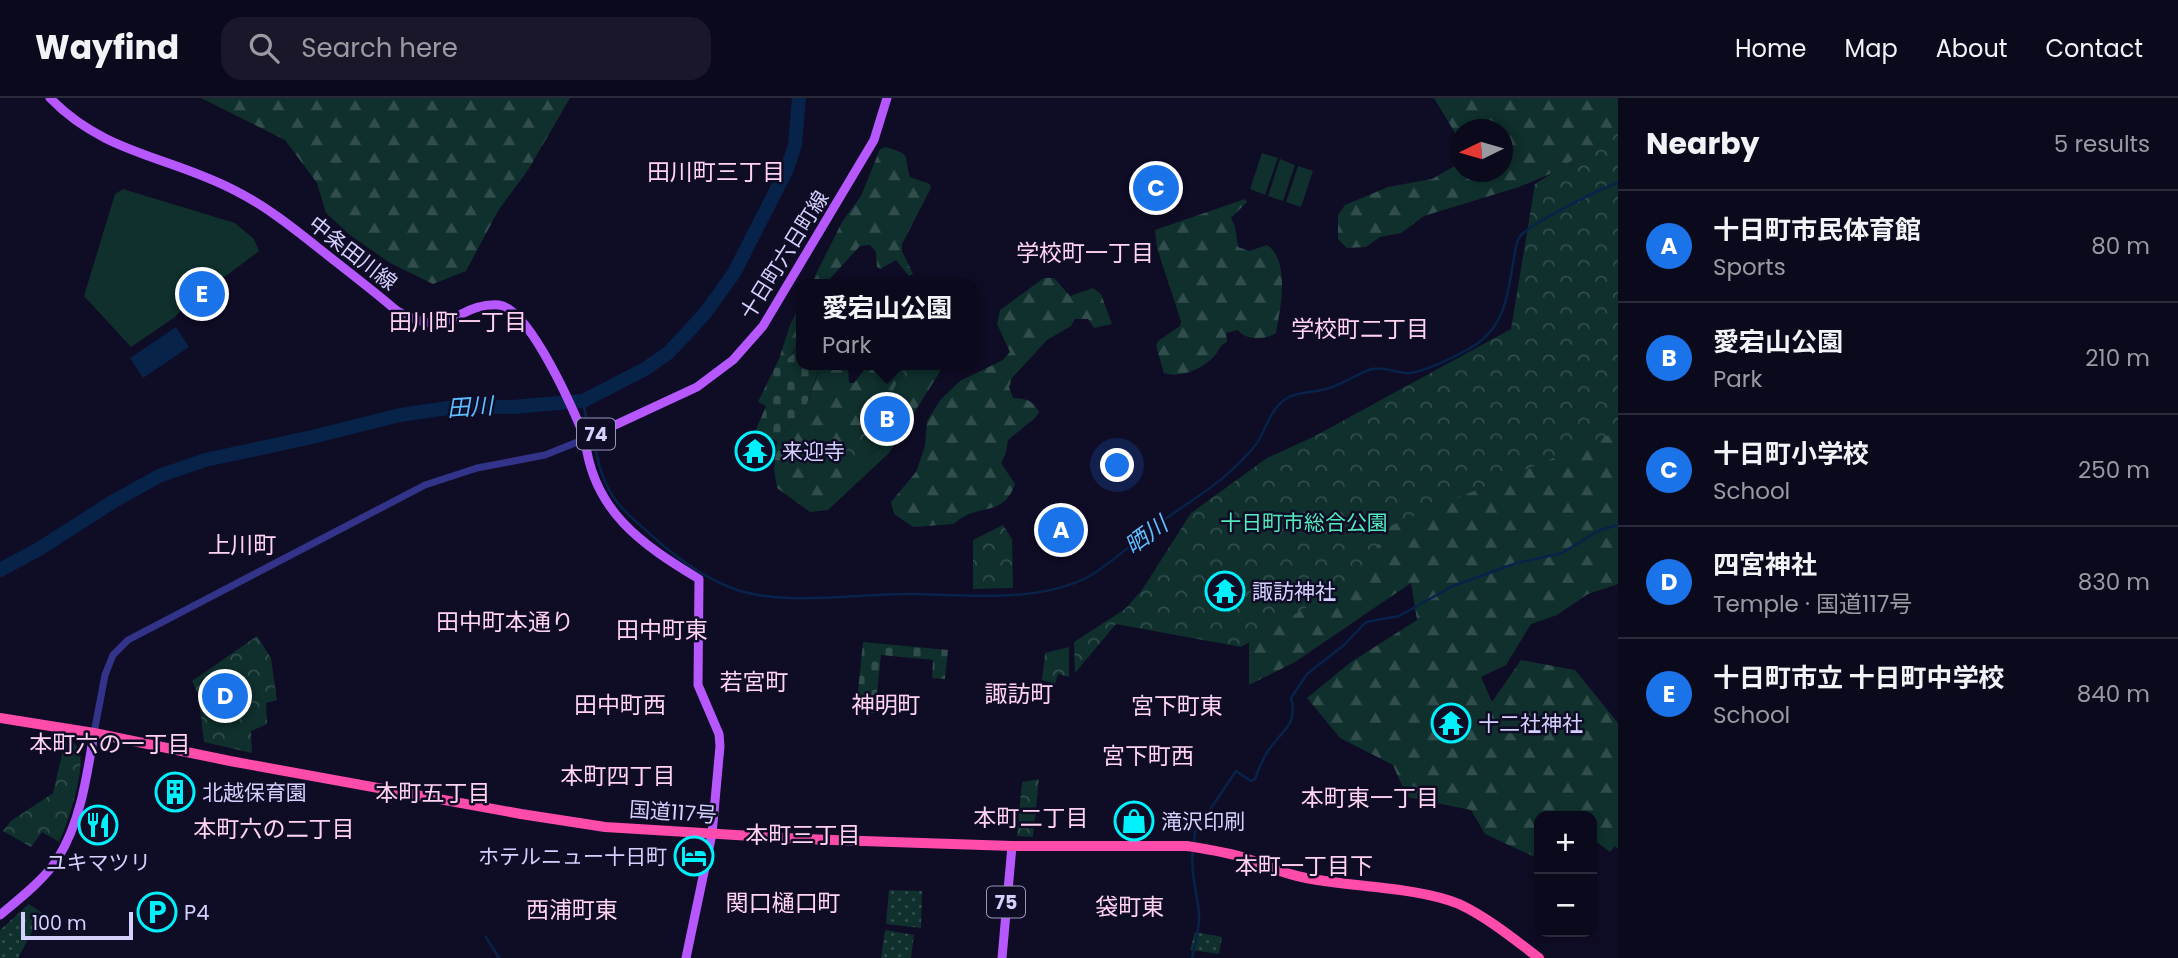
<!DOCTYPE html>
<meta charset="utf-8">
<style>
:root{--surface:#0b091c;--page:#191729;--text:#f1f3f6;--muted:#9a9aa3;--line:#2b2a3b;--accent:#1a73e8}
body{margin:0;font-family:Poppins,"Noto Sans JP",sans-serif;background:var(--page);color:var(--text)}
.controls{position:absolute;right:21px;bottom:21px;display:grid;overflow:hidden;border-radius:14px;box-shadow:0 4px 10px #0003}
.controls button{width:63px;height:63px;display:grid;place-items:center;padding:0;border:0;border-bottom:2px solid var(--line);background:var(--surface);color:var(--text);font:35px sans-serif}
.compass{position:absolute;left:1450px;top:21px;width:63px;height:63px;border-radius:50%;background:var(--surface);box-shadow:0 4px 10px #0003;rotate:265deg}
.scale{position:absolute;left:21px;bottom:18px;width:112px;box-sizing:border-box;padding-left:7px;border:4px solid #d4d1ff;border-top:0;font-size:19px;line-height:24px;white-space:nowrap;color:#d4d1ff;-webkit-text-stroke:5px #0f0c26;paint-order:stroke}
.you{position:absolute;left:1118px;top:368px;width:24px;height:24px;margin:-18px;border:5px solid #fff;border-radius:50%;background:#1a73e8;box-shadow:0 0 0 10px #1a73e833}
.badge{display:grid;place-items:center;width:46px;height:46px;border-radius:50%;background:var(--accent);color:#fff;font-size:23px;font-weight:700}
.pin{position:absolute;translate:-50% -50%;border:4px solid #fff;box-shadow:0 2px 7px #0006}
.popup{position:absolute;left:796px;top:181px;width:182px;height:91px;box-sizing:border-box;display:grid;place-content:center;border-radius:14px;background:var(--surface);filter:drop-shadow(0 2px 5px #0005);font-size:23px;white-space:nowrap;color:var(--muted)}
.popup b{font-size:26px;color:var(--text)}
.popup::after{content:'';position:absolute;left:50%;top:100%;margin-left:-14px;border:14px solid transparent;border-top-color:var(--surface)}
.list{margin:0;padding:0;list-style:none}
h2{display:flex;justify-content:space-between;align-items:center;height:91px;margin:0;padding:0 28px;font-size:30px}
h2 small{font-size:23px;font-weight:400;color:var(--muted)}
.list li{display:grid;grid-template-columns:46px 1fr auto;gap:21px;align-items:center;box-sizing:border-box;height:112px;padding:0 28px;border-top:2px solid var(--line)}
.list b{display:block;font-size:26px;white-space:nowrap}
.list p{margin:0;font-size:23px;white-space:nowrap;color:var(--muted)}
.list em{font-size:23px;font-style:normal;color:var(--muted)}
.icon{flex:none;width:38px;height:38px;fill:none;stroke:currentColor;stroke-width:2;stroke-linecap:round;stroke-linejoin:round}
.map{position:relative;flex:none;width:1618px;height:860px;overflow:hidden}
header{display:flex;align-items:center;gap:42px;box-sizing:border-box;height:98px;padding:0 35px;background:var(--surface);border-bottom:2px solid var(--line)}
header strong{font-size:33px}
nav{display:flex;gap:38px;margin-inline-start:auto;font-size:24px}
.search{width:490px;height:63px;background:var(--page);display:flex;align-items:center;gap:18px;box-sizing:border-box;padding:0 24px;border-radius:21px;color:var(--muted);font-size:26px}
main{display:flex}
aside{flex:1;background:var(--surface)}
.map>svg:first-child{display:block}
.grass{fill:url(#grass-dots)}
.forest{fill:url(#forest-firs)}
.cemetery{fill:url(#cemetery-stones)}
.park{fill:url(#park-crowns)}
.garden{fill:#0f302d}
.water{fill:#07234a}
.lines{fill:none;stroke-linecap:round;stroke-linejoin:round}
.stream{stroke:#07234a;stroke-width:2.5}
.river{stroke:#07234a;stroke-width:14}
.minor{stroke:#333489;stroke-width:7}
.major{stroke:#b758ff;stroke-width:9}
.highway{stroke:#ff4cab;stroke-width:10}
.labels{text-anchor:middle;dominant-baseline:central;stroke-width:5;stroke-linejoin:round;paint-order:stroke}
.shield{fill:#0f0c26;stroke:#9996be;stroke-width:2}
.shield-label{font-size:19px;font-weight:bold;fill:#d4d1ff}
.street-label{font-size:21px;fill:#d4d1ff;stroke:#0f0c26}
.poi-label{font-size:21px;fill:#d4d1ff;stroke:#0f0c26;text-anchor:start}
.park-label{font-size:21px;fill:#51ebbc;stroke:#0f0c26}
.neighbourhood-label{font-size:23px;fill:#ffd3f1;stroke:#0f0c26}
.water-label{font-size:23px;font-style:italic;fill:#5fbeff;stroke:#0f0c26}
</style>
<header>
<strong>Wayfind</strong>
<div class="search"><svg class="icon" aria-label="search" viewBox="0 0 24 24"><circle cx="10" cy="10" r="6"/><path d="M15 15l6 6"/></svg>Search here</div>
<nav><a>Home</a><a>Map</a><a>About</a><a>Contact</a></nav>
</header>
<main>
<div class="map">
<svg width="1618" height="860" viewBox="0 0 1618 860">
<defs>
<pattern id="grass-dots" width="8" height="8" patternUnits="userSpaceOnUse" patternTransform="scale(1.75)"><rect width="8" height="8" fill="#0f302d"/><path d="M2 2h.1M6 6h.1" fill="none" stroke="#314d4c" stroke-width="1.8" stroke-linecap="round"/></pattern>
<pattern id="forest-firs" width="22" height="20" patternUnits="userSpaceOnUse" patternTransform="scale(1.75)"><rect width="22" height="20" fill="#0f302d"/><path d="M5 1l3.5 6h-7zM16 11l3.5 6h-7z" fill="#314d4c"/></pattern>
<pattern id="cemetery-stones" width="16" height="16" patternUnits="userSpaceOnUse" patternTransform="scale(1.75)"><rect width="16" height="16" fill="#0f302d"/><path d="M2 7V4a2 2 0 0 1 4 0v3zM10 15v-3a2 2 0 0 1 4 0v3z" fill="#314d4c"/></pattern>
<pattern id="park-crowns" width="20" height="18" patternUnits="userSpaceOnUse" patternTransform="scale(1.75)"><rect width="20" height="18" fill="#0f302d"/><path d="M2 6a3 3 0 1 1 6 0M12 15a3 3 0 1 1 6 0" fill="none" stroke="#314d4c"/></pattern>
</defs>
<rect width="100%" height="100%" fill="#0f0c26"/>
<!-- grass -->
<g class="grass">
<polygon points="889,792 922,793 921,830 886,826"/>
<polygon points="29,806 42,815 18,860 0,860 0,832"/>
<polygon points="885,832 914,837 911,860 881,860"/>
<polygon points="1195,834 1222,839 1219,856 1190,852"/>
</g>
<!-- forest -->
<g class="forest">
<polygon points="201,0 570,0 528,72 498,113 466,173 433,186 390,165 350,137 326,115 317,85 285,42"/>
<polygon points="1434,0 1618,0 1618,47 1519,89 1424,118 1401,135 1380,139 1366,149 1347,150 1338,141 1338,117 1345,107 1388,89 1432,81 1460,65 1461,74 1503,74 1503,32 1461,32 1460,43"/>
<path d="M886,49C913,58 903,55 910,79L930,86L931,90L902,146V153L913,176L909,178L896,162L880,171L877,169L876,154L870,147L860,148L825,186H811L842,124L861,98L880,51Z"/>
<path d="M1245,101L1247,104L1231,120L1235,128L1238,149L1249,153L1267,147C1291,163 1280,212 1276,235C1266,242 1246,243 1238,232L1226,235L1227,244C1220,247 1220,250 1216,256C1205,270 1181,281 1164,275L1156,248L1158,243L1180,228L1181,223L1157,150L1155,132Z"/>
<polygon points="1618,169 1618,486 1588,496 1557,517 1531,526 1506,567 1481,579 1492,604 1521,562 1575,572 1618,625 1618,751 1615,748 1610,754 1594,742 1592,743 1592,718 1539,718 1539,761 1485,736 1471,712 1407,699 1393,667 1340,640 1307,600 1351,564 1417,522 1411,485 1295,564 1249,587 1249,531 1337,338"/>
<path d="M1044,180H1054L1070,198L1093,190L1101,196L1112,226L1094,230L1088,221H1075L1071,228L1047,242L1012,280L1009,289L1013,300C1026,301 1032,301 1039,314L1035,320L1008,342L1006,355L1001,365L1015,386C1003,421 976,404 954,426L913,429L894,416L891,404L916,374L925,348L927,323L941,301L960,283L1003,262L1010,254L997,226L1000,212Z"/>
<path d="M801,205C801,226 804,246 787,261H779L790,227Z"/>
<polygon points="821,267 848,267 849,285 854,285 868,267 906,267 886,307 868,329 857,374 870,357 891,340 895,333 901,312 920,279 924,267 944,267 889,355 828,412 810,414 777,390 774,371 777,343 805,311"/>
</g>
<!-- cemetery -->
<g class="cemetery">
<polygon points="801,238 801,267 820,268 805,311 777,343 755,334 766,308 758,304 779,261 787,261 794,255"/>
<polygon points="863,544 948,552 945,581 932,580 933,562 881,557 875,615 856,613"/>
</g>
<!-- park -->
<g class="park">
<polygon points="1618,33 1618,333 1390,428 1358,478 1241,549 1116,526 1075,575 1074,544 1125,511 1142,492 1191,415 1267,360 1315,338 1511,231 1535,86"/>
<polygon points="906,267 924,267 920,279 901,312 891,340 870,357 857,374 851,377 845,374 841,364 843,355 886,307"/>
<polygon points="1003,427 1012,441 1013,490 973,491 973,442"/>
<polygon points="257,538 271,560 277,602 266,605 267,626 251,633 252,655 204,644 198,596 192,583"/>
<polygon points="1069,549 1069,579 1058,576 1055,586 1042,582 1045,555"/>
<path d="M66,639C72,642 79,648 80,656C84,674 68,726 59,744L42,734L31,749L3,733L11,723L53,695Z"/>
<polygon points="1039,681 1033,739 1017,738 1022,684"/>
</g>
<!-- garden -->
<g class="garden">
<polygon points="1262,55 1278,60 1265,97 1250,91"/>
<polygon points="1280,61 1295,67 1283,103 1268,98"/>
<polygon points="1298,68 1313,73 1301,109 1286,104"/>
<polygon points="123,91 235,125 254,141 259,153 182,211 175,219 131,249 84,198 115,96"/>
</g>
<!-- water -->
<polygon class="water" points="176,229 189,249 143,280 130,260"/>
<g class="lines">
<!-- stream -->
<g class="stream">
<polyline points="583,303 586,319"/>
<path d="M596,354C605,397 618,408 650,436C673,457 699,477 729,489C780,510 857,495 912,496C966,497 1038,505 1088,479C1109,467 1134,444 1154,429C1186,405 1216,390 1244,360C1250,354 1256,347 1260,340C1268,325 1273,307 1289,299C1300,293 1313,295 1326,291C1342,287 1356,276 1372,271C1385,268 1397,276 1410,275C1427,273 1459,257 1474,248C1504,229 1508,197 1513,165C1515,157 1515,147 1519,140C1526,127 1602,90 1618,85"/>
<path d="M1194,746L1195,734L1236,673L1251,683L1255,681C1259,671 1263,659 1270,650C1284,631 1298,626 1291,600L1307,576L1344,547L1366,524L1399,518L1453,488L1517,465L1562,455L1600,432L1618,427"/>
<polyline points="486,839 499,860"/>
<path d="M1192,860C1195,845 1200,830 1199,815C1197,794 1190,774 1193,753"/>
</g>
<!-- river -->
<polyline class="river" points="0,472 39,451 114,403 159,378 205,362 312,339 400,317 462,308 512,309 583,303 645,271 668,255 688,234 706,214 734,175 787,71 795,47 799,0"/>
<!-- minor -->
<polyline class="minor" points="94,635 105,577 113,557 128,542 425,387 477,370 545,357 585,341"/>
<!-- major -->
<g class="major">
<path d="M50,0C104,56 169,58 234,92C268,109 297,133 326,156C350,175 374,193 397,213C451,244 456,204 499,207C529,210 575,314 585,341"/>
<path d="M0,817C18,802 46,780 58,760C81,723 87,677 94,635"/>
<path d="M686,860L712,736L720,648L719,636L698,587L699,481C641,446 593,413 585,341L697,289L733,262L763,228L874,42L887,0"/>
<polyline points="1002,860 1012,748"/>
</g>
<!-- highway -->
<path class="highway" d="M0,620L94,635L230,663L521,716L605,729L803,741L1012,748H1187C1206,751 1226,754 1245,760C1265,767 1284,776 1306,780C1351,789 1418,789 1459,806C1487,819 1514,841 1539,860"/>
</g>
<!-- icons -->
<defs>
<symbol id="temple-ring" viewBox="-11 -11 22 22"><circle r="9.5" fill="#0f0c26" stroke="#00f0fc" stroke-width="1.5"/><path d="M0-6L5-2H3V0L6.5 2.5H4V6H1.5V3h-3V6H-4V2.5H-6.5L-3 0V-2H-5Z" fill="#00f0fc"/></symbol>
<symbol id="building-ring" viewBox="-11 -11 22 22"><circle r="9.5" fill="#0f0c26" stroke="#00f0fc" stroke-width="1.5"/><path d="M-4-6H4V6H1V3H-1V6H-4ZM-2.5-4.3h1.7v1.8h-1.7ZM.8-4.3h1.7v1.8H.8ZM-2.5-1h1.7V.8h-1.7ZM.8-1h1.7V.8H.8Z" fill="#00f0fc"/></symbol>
<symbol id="shop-ring" viewBox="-11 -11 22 22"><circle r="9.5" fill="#0f0c26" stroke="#00f0fc" stroke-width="1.5"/><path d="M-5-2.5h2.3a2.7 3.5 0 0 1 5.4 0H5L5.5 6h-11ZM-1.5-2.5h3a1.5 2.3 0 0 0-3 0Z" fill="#00f0fc"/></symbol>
<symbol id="restaurant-ring" viewBox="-11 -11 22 22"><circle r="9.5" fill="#0f0c26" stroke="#00f0fc" stroke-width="1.5"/><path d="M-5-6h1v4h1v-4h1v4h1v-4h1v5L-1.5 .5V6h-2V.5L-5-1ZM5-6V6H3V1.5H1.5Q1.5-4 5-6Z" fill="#00f0fc"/></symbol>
<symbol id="hotel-ring" viewBox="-11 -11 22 22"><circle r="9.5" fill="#0f0c26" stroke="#00f0fc" stroke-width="1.5"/><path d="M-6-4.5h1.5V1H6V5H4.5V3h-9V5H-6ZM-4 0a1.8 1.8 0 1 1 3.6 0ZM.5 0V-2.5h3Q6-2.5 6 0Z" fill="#00f0fc"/></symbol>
<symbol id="parking-ring" viewBox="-11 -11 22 22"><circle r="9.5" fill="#0f0c26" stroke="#00f0fc" stroke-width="1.5"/><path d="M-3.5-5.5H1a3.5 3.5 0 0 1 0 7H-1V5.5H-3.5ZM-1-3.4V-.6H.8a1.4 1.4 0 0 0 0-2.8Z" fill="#00f0fc"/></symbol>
</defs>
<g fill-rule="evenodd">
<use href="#temple-ring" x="733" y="331" width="44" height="44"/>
<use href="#temple-ring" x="1203" y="471" width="44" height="44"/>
<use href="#temple-ring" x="1429" y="603" width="44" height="44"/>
<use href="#building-ring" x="153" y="672" width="44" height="44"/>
<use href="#shop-ring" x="1112" y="701" width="44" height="44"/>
<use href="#restaurant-ring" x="76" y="705" width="44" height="44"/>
<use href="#hotel-ring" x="672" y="736" width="44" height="44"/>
<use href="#parking-ring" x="135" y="792" width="44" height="44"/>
</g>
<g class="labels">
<!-- shield labels -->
<g class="shield">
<rect x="577" y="320.5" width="38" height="31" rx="5"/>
<rect x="987" y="788.5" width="38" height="31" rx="5"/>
</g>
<g class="shield-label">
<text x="596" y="336">74</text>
<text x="1006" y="804">75</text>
</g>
<!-- street labels -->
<g class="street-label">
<text transform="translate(353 155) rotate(38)">中条田川線</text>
<text transform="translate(784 157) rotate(-58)">十日町六日町線</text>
<text transform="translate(673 714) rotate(4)">国道117号</text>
</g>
<!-- poi labels -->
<g class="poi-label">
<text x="782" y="353">来迎寺</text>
<text x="1252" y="493">諏訪神社</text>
<text x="1478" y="625">十二社神社</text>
<text x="202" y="694">北越保育園</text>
<text x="1161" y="723">滝沢印刷</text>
<text x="667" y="758" text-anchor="end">ホテルニュー十日町</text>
<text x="98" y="764" text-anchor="middle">ユキマツリ</text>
<text x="184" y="814">P4</text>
</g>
<!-- park labels -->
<g class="park-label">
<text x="1304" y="424">十日町市総合公園</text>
</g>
<!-- neighbourhood labels -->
<g class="neighbourhood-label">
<text x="716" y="74">田川町三丁目</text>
<text x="1085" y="155">学校町一丁目</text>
<text x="458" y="224">田川町一丁目</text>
<text x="1360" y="231">学校町二丁目</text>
<text x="242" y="447">上川町</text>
<text x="505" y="524">田中町本通り</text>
<text x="662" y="532">田中町東</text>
<text x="754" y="584">若宮町</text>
<text x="1019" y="596">諏訪町</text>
<text x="620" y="607">田中町西</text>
<text x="886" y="607">神明町</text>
<text x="1177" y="608">宮下町東</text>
<text x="110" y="646">本町六の一丁目</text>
<text x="1148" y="658">宮下町西</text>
<text x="618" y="678">本町四丁目</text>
<text x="433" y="695">本町五丁目</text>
<text x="1370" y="700">本町東一丁目</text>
<text x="1031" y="720">本町二丁目</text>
<text x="274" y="731">本町六の二丁目</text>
<text x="803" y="737">本町三丁目</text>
<text x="1304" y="768">本町一丁目下</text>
<text x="783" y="805">関口樋口町</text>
<text x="1130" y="809">袋町東</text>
<text x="572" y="812">西浦町東</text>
</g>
<!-- water labels -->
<g class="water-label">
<text transform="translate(470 309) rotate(-4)">田川</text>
<text transform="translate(1146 437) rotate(-36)">晒川</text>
</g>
</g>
</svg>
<div class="controls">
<button>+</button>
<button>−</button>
</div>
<svg class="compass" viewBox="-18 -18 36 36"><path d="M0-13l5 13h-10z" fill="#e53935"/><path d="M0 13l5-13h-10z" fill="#9a9aa3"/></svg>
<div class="scale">100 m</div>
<div class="you"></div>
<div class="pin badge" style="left:1061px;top:432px">A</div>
<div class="pin badge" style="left:887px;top:321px">B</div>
<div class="popup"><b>愛宕山公園</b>Park</div>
<div class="pin badge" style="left:1156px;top:90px">C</div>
<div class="pin badge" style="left:225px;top:598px">D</div>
<div class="pin badge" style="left:202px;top:196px">E</div>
</div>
<aside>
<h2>Nearby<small>5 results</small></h2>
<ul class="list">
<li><span class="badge">A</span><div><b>十日町市民体育館</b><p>Sports</p></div><em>80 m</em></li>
<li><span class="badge">B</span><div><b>愛宕山公園</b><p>Park</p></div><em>210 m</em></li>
<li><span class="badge">C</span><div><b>十日町小学校</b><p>School</p></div><em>250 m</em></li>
<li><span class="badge">D</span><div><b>四宮神社</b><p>Temple · 国道117号</p></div><em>830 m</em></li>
<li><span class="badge">E</span><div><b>十日町市立 十日町中学校</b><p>School</p></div><em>840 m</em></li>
</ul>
</aside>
</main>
